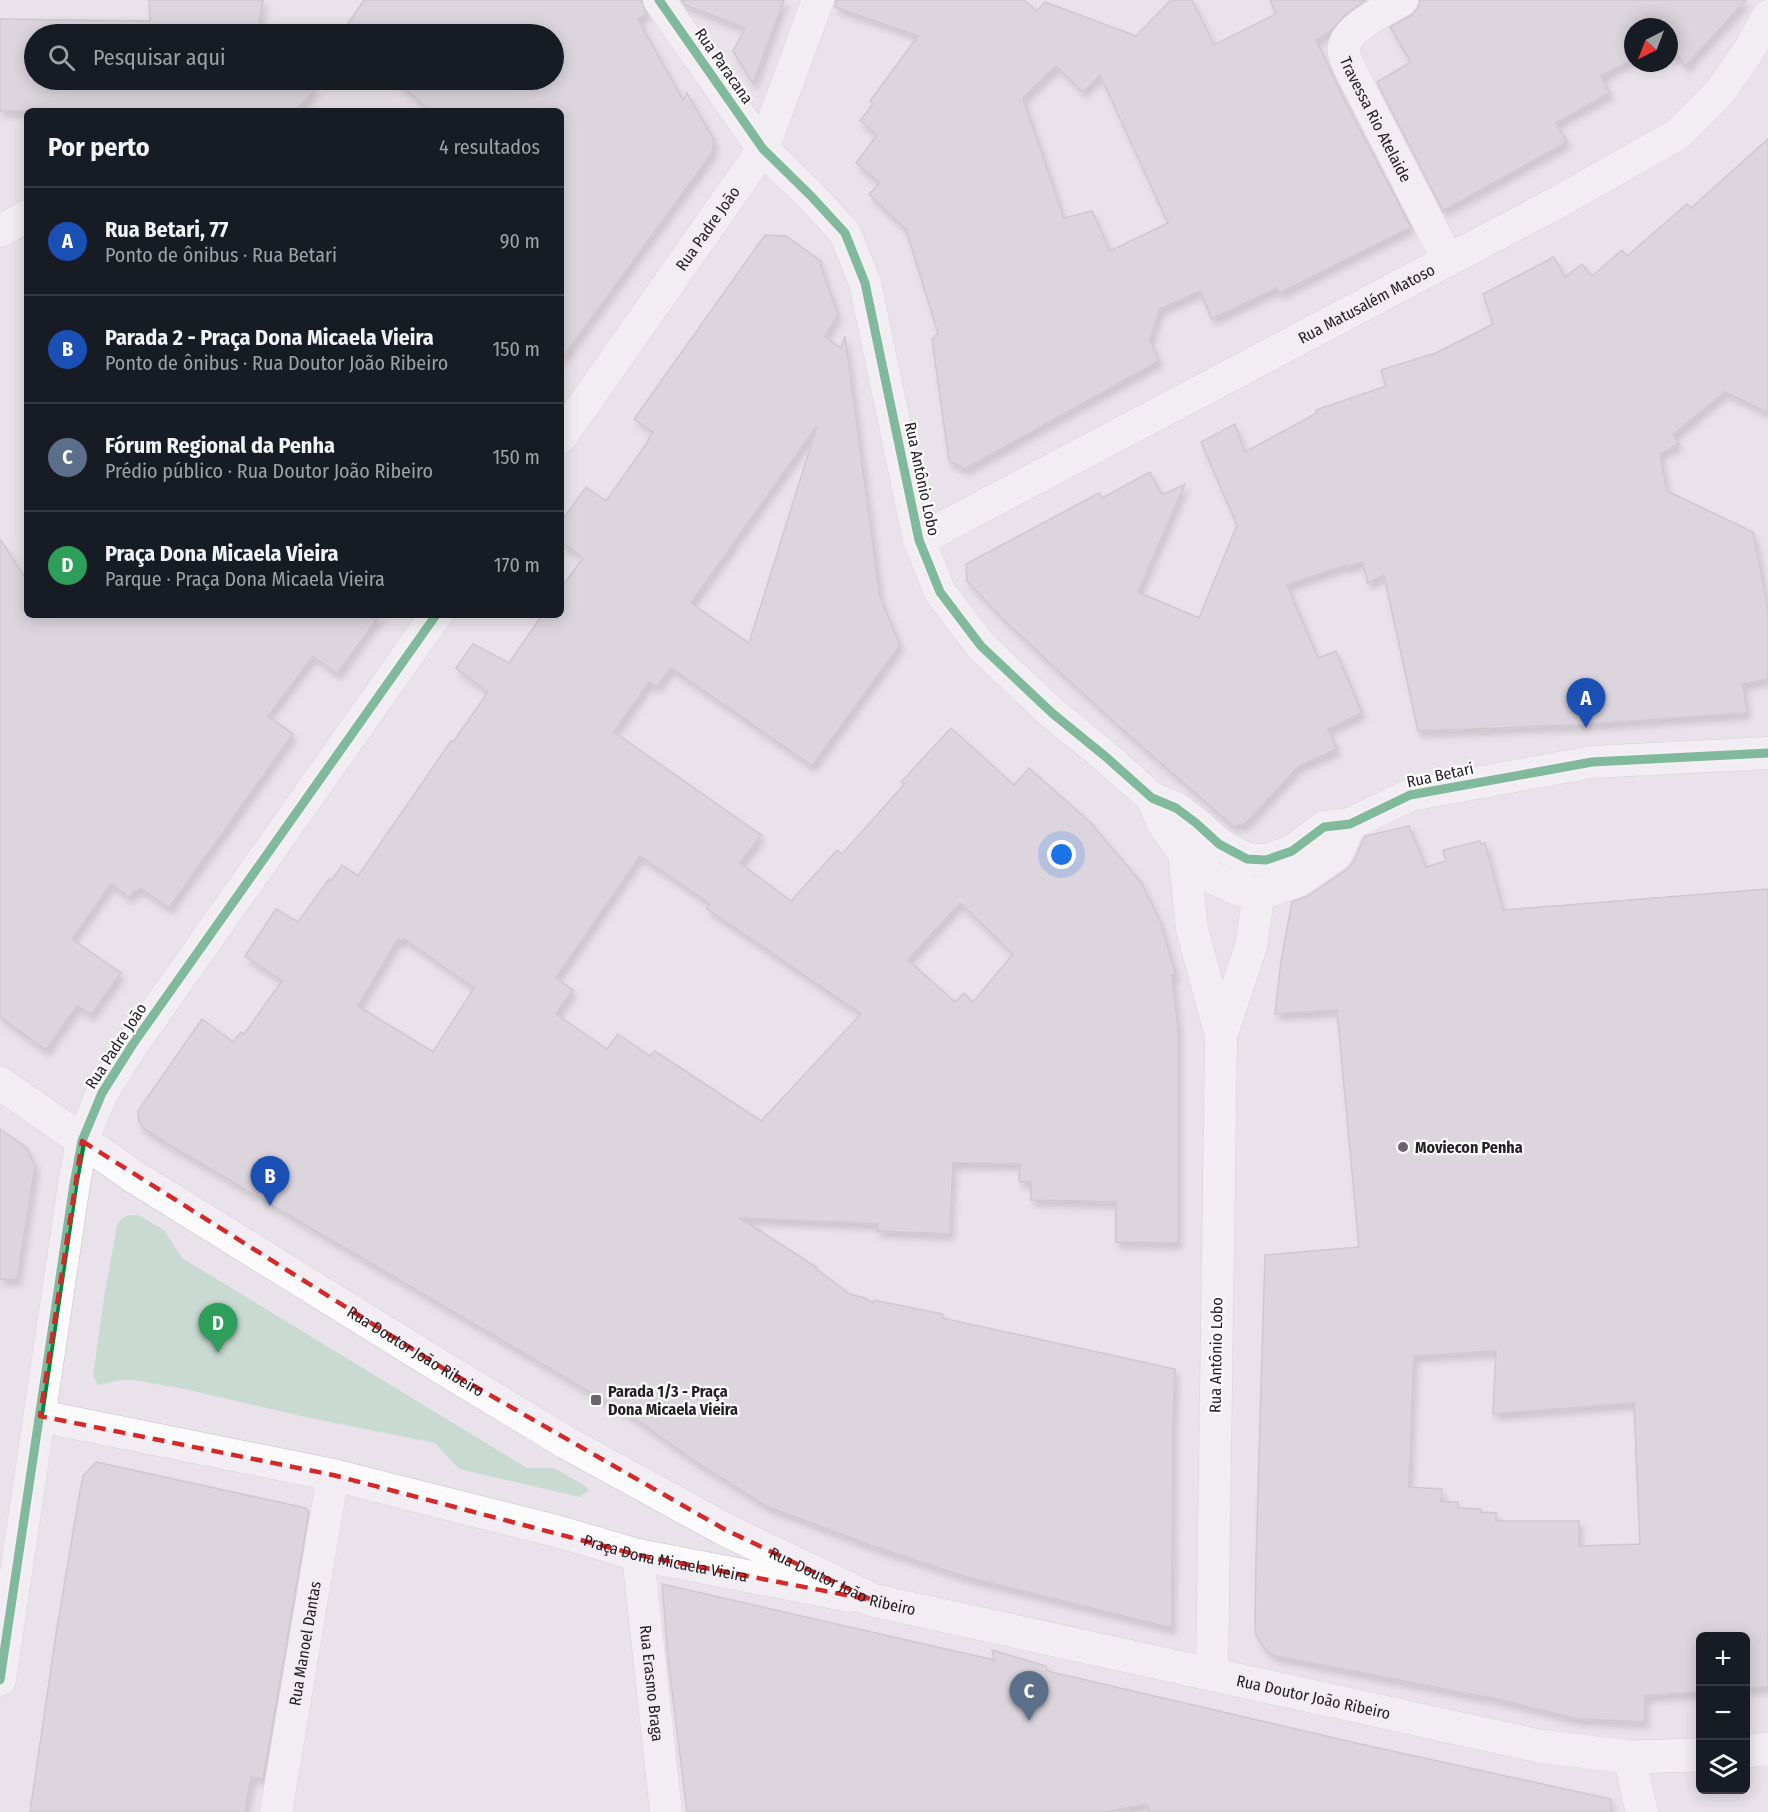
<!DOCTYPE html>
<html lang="pt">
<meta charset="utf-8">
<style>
:root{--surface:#171b24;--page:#242831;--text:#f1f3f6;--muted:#9ea1a6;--line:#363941;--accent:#b4b3b7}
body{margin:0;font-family:"Fira Sans Condensed",sans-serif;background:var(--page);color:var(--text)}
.controls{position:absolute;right:18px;bottom:18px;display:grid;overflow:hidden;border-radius:9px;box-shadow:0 3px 15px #0003}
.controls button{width:54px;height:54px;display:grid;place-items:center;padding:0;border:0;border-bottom:2px solid var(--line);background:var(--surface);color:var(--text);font:30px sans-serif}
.compass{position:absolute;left:1624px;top:18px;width:54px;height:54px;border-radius:50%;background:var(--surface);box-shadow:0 3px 15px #0003;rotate:222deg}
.you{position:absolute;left:1062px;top:855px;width:21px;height:21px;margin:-15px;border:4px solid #fff;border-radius:50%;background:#1a73e8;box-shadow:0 0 0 9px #1a73e833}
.badge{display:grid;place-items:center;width:39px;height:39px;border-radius:50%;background:var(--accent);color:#fff;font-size:20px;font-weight:700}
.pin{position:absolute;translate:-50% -50px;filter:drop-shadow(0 2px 3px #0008)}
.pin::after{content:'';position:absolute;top:32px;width:21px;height:18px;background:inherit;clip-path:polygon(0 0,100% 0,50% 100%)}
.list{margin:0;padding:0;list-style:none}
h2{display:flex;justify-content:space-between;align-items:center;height:78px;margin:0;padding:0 24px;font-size:26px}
h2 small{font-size:20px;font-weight:400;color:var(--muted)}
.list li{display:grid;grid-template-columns:39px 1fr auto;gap:18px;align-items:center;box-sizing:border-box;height:108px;padding:0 24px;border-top:2px solid var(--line)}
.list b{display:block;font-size:22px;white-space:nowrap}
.list p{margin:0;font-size:20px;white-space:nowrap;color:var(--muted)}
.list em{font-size:20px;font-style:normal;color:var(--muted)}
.icon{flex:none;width:33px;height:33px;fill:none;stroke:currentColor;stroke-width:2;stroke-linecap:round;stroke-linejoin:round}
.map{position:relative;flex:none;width:1768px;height:1812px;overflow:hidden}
.search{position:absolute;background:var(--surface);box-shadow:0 3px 15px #0003;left:24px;top:24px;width:540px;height:66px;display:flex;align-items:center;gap:15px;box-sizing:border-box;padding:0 21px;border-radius:33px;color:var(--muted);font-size:22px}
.panel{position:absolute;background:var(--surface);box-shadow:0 3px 15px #0003;left:24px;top:108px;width:540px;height:510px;border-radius:9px}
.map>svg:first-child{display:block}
.green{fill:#c8dad1}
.building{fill:#ccc5d0;stroke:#ada8af;stroke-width:1.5;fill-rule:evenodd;filter:url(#shadow)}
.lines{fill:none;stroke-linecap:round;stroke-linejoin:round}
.street-casing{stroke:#c5bfc6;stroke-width:33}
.secondary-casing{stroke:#c5bfc6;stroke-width:34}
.street{stroke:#fcfbfc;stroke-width:32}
.secondary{stroke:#fcfbfc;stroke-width:33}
.cycleway-casing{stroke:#fff;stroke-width:13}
.cycleway{stroke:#00873e;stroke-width:9}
.marked{fill:none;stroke:#d62828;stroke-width:4.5;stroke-dasharray:12 8;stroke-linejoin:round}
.poi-dot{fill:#6a646b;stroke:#fff;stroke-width:2}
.labels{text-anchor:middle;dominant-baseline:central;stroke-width:4.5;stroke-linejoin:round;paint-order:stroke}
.street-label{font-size:16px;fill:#262026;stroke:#fff}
.poi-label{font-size:16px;font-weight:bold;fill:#262026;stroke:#fff;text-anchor:start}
</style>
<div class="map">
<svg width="1768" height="1812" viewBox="0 0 1768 1812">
<defs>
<filter id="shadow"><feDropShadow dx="3.5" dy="6" stdDeviation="3" flood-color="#0004"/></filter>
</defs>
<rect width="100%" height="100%" fill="#e9e2ea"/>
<!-- green -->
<path class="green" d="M130,1215H138L164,1230L182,1258L527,1468H554L582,1484L589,1490L580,1497L459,1469L435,1443L310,1418L185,1389L134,1380H121L98,1385L93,1376L104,1298L117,1226C119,1220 124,1217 130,1215Z"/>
<!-- building -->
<g class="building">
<polygon points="149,0 263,0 257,34 34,34 34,80 299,80 315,90 295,111 0,111 0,19 150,21"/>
<polygon points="364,0 641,0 647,14 638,19 683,100 687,93 714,140 712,153 561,360 561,111 430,111 396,80 554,80 554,34 346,34 343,31"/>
<polygon points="681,0 784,0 753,84 733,51 745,28 685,5"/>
<path d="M836,0H1024L1037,11L1045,2L1136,36L1171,0H1192L1214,45L1276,14L1270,0H1366L1345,15L1331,31L1316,40L1345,101L1411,227L1280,293L1277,288L1212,319L1200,291L1160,309L1150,340L1159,361L965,469L949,461L932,339L938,333L906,230L869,194L880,183L856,163L877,135L860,121L873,104L870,101L918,36L835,7ZM1056,66L1083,92L1100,75L1168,223L1110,251L1092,211L1064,218L1023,98Z"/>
<polygon points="1420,0 1746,0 1685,67 1678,54 1669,58 1669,27 1633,27 1633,59 1601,76 1610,93 1556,123 1567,142 1443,211 1377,82 1411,62 1390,27 1412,15 1418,8"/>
<polygon points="1768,139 1768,413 1725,392 1673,435 1679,444 1660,454 1667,491 1753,532 1768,609 1768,679 1743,684 1747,713 1577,725 1418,731 1384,575 1368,583 1362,562 1347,567 1346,565 1287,585 1318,658 1336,651 1362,713 1328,729 1337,749 1299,766 1245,824 1233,826 1124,731 1052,665 1004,620 967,581 966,564 1099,493 1102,498 1150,472 1162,495 1185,484 1138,592 1199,618 1237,525 1201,442 1235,424 1245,452 1317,413 1316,410 1386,386 1381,370 1432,354 1432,355 1493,324 1483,294 1554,257 1565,277 1582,264 1592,276 1622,250 1627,256 1687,204 1691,208"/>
<path d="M765,235L786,236L821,261V266L838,315L825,336L841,348L845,336L880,597L900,645L812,766L671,668L657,687L649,682L614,732L761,835L740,863L791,901L837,850L842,854L900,789L904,784L901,782L951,728L1014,785L1029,768L1089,821L1141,882L1160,921L1176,975H1172L1178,1028V1243L1116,1242V1202L1031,1200V1182H1019L1020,1164L953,1163L950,1234L877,1231L878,1224L740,1218L816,1267V1269L850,1294L865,1298L873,1303L874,1300L943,1314L942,1318L1175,1369L1173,1428L1172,1628L966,1577L875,1547L766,1506L696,1462L634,1418L168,1144L143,1128L139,1121L138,1111L202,1019L233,1042L241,1032L244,1034L282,981L245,956L276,909L298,922L329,879L331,881L342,865L358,876L451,741L453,742L488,692L456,668L473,644L509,663L542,615H561V588L583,558L561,542V522L586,487L606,501L649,440H648L653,432L634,419ZM817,426L749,643L691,603ZM640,856L710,904L707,909L861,1014L761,1121L655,1051L650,1056L618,1034L607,1049L556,1014L573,990L556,978ZM960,903L1013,954L973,1002L964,993L955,1002L908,960ZM398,939L402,941L404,939L474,988L433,1052L358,1006Z"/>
<polygon points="0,539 27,581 27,615 380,615 337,674 313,656 268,716 293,734 169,908 140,888 138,891 135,890 130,898 111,884 72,939 121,973 91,1015 77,1006 46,1050 0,1017"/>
<path d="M1409,826L1426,867L1446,861L1443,850L1480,841L1481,844L1485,843L1503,910L1768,889V1687L1746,1689V1636H1701V1692L1645,1696V1722L1577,1719L1485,1696V1697L1275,1656L1266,1650L1256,1635L1255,1627L1256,1562L1265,1255L1359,1247L1337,1010L1275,1014L1281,961L1292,902L1308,896L1347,869L1354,861L1364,838L1366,836ZM1496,1351L1493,1414L1634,1403L1640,1544L1579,1546V1521H1496V1513L1481,1512V1509L1458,1508V1502H1441L1442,1489L1409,1487L1414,1356Z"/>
<polygon points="0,1129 27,1148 35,1166 17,1280 0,1279"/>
<polygon points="96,1462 283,1503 305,1508 309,1512 263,1779 251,1777 245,1812 30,1812 56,1635 80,1491 83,1476"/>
<polygon points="662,1584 994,1660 992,1650 1046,1666 1047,1671 1360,1744 1611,1799 1610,1812 1149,1812 1147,1804 1104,1812 687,1812 668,1658"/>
</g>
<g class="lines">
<defs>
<g id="street">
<polyline points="659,0 763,149 811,196 845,233 865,283 919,540 940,592 981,646 1052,713 1106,757 1152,798 1176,808 1196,823 1219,844 1247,859 1266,860 1292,851 1324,827 1350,824 1410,795 1592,762 1768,753"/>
<path id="s1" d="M1402,0C1386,10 1339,31 1344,53C1345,59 1349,66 1351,71L1448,260"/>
<polyline points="0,231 27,216"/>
<path id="s2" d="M561,437L763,149L818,0"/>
<path id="s3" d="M919,540L1560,201L1678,134L1719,93L1749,50L1768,16"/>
<polyline points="1152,798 1163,824 1184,853 1212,877 1239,890 1259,892 1273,890 1298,881 1337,854 1350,824"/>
<polyline points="1184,853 1192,929 1221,1036 1212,1674"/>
<polyline points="1221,1036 1251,946 1259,892"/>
<path id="s4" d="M40,1416L333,1475L556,1531L638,1555L850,1596"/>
<path id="s5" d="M638,1555L666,1812"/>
<polyline points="0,1680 74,1184 82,1141 102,1093 133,1044 436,615"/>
<polyline points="1629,1757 1642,1812"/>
<path id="s6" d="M276,1812L333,1475"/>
</g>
<g id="secondary">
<path id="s7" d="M0,1083L133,1176L441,1367L567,1443L724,1529L872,1600L1539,1746L1629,1757L1700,1755"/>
<polyline points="1746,1751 1768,1749"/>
</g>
</defs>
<!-- street casing -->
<use href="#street" class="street-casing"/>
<!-- secondary casing -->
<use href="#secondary" class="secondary-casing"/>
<!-- street -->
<use href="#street" class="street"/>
<!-- secondary -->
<use href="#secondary" class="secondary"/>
<defs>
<g id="cycleway">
<polyline points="659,0 763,149 811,196 845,233 865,283 919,540 940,592 981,646 1052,713 1106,757 1152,798 1176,808 1196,823 1219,844 1247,859 1266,860 1292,851 1324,827 1350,824 1410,795 1592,762 1768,753"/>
<polyline points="0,1680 74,1184 82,1141 102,1093 133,1044 436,615"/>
</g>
</defs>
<!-- cycleway casing -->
<use href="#cycleway" class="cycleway-casing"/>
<!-- cycleway -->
<use href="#cycleway" class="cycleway"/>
</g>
<!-- marked area -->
<path d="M0 0H1768V1812H0ZM82,1141L441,1367L724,1529L872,1600L638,1555L333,1475L40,1416Z" fill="#e9e2ea" fill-opacity=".55" fill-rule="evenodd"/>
<path class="marked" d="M82,1141L441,1367L724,1529L872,1600L638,1555L333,1475L40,1416Z"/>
<!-- markers -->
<g class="poi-dot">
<circle cx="1403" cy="1147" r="6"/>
<rect x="590" y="1394" width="12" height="12" rx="3"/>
</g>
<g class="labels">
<!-- street labels -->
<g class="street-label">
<text transform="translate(724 66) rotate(55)">Rua Paracana</text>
<text stroke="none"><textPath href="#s1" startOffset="156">Travessa Rio Atelaide</textPath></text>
<text stroke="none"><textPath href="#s2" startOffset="255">Rua Padre João</textPath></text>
<text stroke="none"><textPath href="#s3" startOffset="506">Rua Matusalém Matoso</textPath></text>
<text transform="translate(922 479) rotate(78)">Rua Antônio Lobo</text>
<text transform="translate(1440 775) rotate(-12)">Rua Betari</text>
<text transform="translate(116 1046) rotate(-57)">Rua Padre João</text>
<text stroke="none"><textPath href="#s7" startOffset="495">Rua Doutor João Ribeiro</textPath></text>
<text transform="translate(1216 1355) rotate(-89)">Rua Antônio Lobo</text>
<text stroke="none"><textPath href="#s4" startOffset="642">Praça Dona Micaela Vieira</textPath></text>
<text stroke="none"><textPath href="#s7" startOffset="981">Rua Doutor João Ribeiro</textPath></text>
<text stroke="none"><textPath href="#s6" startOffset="171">Rua Manoel Dantas</textPath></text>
<text stroke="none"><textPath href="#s5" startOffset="129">Rua Erasmo Braga</textPath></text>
<text stroke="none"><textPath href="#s7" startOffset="1467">Rua Doutor João Ribeiro</textPath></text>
</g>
<!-- poi labels -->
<g class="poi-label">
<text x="1415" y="1147">Moviecon Penha</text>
<text x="608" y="1391">Parada 1/3 - Praça<tspan x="608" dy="18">Dona Micaela Vieira</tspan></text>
</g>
</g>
</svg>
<div class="controls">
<button>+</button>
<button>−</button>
<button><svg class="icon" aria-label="layers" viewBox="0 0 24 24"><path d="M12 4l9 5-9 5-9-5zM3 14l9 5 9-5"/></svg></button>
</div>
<svg class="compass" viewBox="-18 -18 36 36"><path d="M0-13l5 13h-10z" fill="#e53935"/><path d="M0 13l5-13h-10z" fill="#9ea1a6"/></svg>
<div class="you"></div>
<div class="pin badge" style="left:1586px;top:728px;background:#1a4fb4">A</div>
<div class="pin badge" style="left:270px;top:1206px;background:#1a4fb4">B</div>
<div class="pin badge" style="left:1029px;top:1721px;background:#5c6f8a">C</div>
<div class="pin badge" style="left:218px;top:1353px;background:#2e9e5b">D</div>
<div class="search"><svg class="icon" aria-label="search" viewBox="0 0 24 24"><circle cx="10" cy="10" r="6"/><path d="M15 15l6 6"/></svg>Pesquisar aqui</div>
<section class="panel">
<h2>Por perto<small>4 resultados</small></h2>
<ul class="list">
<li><span class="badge" style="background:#1a4fb4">A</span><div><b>Rua Betari, 77</b><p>Ponto de ônibus · Rua Betari</p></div><em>90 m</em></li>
<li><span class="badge" style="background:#1a4fb4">B</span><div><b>Parada 2 - Praça Dona Micaela Vieira</b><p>Ponto de ônibus · Rua Doutor João Ribeiro</p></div><em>150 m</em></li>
<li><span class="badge" style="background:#5c6f8a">C</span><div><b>Fórum Regional da Penha</b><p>Prédio público · Rua Doutor João Ribeiro</p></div><em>150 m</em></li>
<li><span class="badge" style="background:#2e9e5b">D</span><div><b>Praça Dona Micaela Vieira</b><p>Parque · Praça Dona Micaela Vieira</p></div><em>170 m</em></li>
</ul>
</section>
</div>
